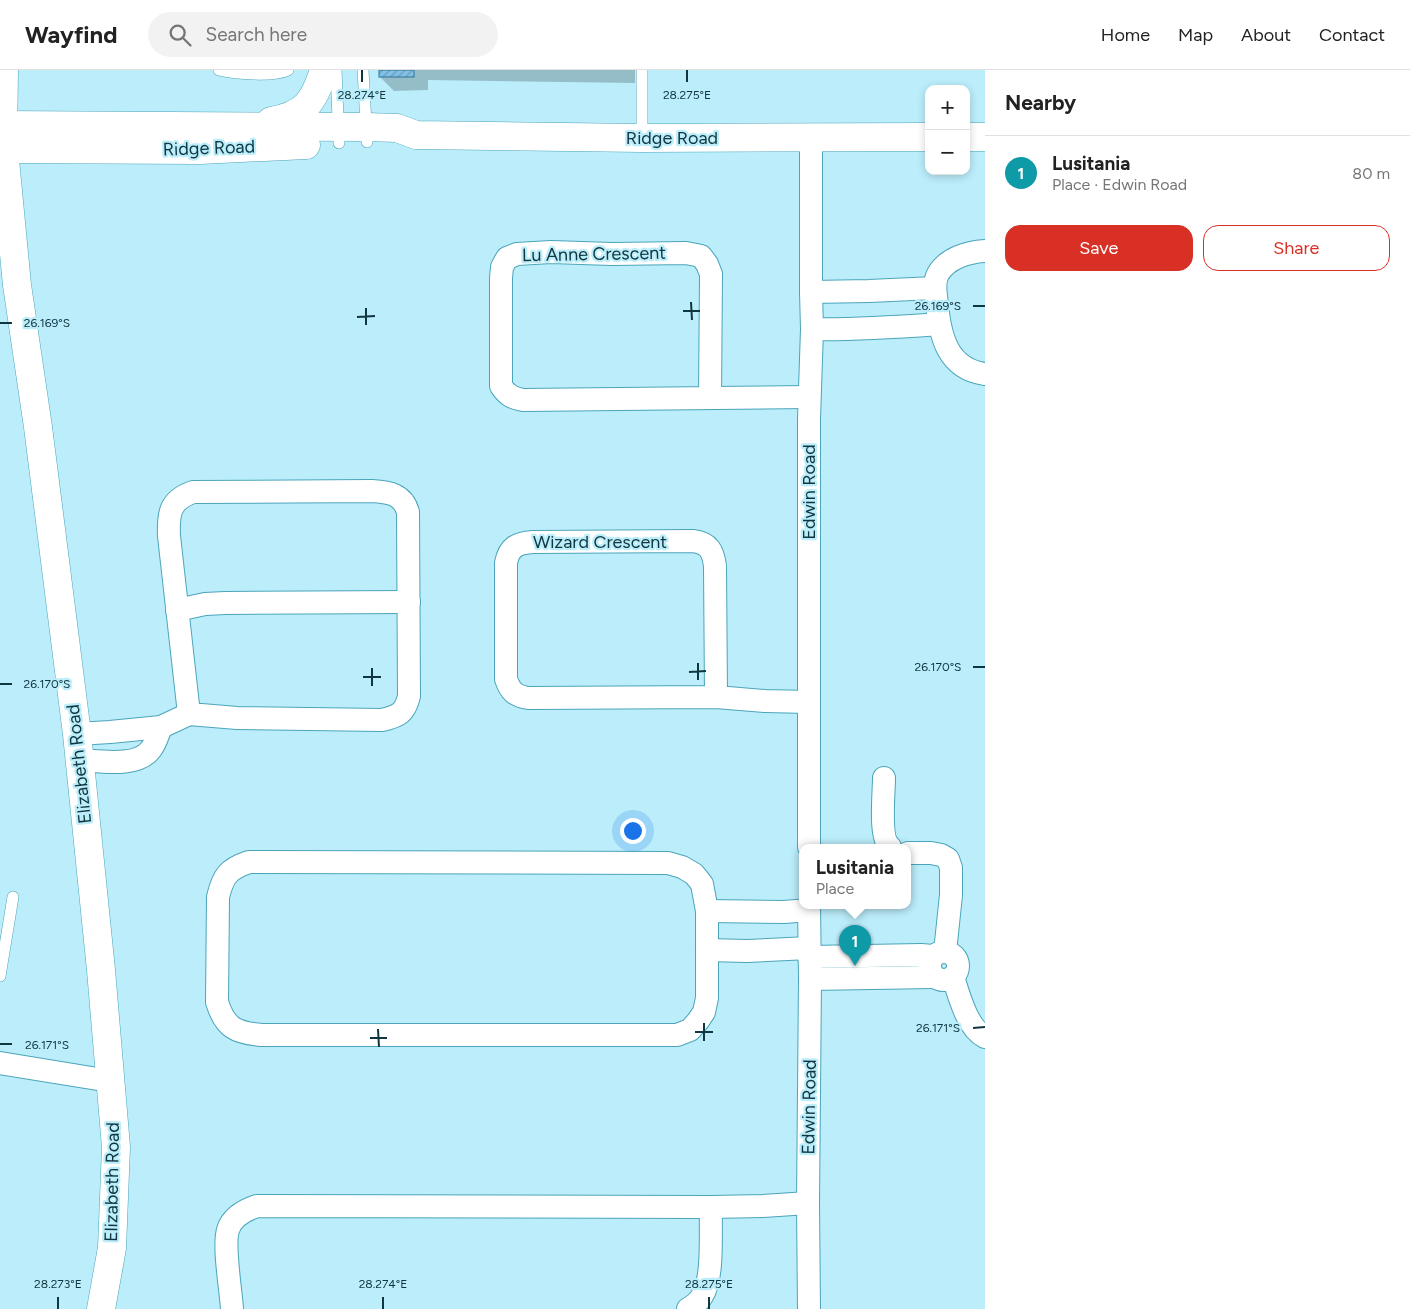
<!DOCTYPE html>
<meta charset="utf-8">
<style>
:root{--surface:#fff;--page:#f2f2f2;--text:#222;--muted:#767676;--line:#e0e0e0;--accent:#d93025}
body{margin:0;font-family:Figtree,sans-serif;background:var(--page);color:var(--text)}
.controls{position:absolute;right:15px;top:15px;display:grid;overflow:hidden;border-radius:10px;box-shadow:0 2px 8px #0003}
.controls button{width:45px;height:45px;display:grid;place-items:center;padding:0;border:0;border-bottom:1px solid var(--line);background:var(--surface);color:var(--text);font:25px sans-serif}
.you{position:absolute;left:632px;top:760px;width:18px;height:18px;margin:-12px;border:4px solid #fff;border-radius:50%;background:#1a73e8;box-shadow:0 0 0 8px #1a73e833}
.badge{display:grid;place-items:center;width:32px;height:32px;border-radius:50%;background:var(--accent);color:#fff;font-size:16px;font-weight:700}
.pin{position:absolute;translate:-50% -41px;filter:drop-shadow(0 1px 2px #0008)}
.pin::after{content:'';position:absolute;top:26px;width:18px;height:15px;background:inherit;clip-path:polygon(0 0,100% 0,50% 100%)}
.popup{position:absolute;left:799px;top:774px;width:112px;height:65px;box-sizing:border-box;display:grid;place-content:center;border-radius:10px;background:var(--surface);filter:drop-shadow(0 1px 4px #0005);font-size:16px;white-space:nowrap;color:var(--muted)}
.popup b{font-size:19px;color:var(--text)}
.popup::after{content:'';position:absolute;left:50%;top:100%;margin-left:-10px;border:10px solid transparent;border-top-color:var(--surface)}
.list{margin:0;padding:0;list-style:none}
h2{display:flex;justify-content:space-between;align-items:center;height:65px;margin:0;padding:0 20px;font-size:21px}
h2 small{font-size:16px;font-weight:400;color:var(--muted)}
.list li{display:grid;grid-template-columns:32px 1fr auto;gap:15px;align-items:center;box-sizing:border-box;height:75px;padding:0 20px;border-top:1px solid var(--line)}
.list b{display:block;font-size:19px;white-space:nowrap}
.list p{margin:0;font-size:16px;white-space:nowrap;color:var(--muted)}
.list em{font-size:16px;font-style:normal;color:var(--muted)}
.actions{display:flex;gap:10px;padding:15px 20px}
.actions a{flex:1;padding:11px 0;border:1px solid var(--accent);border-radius:15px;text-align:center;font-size:18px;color:var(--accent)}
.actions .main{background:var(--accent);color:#fff}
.icon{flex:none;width:28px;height:28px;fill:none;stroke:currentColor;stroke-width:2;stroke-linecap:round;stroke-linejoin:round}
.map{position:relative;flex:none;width:985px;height:1239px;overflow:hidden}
header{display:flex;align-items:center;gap:30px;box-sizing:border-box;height:70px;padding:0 25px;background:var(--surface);border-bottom:1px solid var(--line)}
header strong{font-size:24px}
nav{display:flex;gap:28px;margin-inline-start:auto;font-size:18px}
.search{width:350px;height:45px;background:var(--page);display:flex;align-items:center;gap:12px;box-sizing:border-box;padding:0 18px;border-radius:28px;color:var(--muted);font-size:19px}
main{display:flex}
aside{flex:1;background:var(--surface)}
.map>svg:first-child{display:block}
.shadow{fill:#0003}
.building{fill:url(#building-hatch);stroke:#2f759a}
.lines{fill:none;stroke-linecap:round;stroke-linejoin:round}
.service-casing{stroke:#4ba5ba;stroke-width:12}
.minor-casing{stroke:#4ba5ba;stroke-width:24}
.tertiary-casing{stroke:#4ba5ba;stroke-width:29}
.secondary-casing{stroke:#4ba5ba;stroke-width:29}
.service{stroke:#fff;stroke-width:11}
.minor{stroke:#fff;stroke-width:22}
.tertiary{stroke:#fff;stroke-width:28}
.secondary{stroke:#fff;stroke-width:28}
.ticks{fill:none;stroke:#10363f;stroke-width:2}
.labels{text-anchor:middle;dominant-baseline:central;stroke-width:4.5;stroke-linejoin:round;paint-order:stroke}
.street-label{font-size:18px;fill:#10363f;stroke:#bbedfa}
.ticks-label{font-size:12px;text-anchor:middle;fill:#10363f;stroke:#bbedfa;stroke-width:4.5;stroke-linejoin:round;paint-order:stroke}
</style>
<header>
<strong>Wayfind</strong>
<div class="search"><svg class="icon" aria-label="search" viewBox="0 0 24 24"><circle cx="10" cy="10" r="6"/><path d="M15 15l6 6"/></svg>Search here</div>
<nav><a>Home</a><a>Map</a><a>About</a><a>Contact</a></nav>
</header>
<main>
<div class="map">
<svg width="985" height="1239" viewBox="0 0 985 1239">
<defs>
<pattern id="building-hatch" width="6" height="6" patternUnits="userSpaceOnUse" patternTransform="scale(1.25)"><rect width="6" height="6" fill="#82c0e6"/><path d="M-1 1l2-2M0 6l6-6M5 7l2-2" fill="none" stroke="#699dbc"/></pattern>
</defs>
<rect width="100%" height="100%" fill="#bbedfa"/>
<!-- shadow -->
<polygon class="shadow" points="380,0 635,0 635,13 428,10 428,20 394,21 380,7"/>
<!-- building -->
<rect class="building" x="379" y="0" width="35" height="7"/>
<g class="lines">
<defs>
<g id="service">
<path d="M219,0C236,4 273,7 288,0"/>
<polyline points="336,0 339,73"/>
<polyline points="363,0 367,72"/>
<polyline points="642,68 642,0"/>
<polyline points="0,906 13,827"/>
</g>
<g id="minor">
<path d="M985,181C968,182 947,188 938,204C933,213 936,225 937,234C940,267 948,299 985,304"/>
<polyline points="811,222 869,221 935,218"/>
<path d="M812,259C854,260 896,257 939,254"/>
<path d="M710,328L711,204L707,194L701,186L686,183L612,184L551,182L517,184L507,188L502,197L501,208V316C507,325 512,328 523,330L809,327"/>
<polyline points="177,540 205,534 225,533 409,532"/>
<path d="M716,627L715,496C713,481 709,473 693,471L533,472C517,473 509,477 506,493V609C510,621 515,626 528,628L716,627L765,631L809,632"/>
<path d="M77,664L110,662L161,657L189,644L237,648L382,650C399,646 405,643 409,626L408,442C403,424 389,422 372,421L193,422C170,430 168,443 169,466L189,644"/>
<path d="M79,690C100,691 138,698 151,679C156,673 158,664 161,657"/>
<path d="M884,708C884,723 879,768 890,777"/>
<polyline points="809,777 809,349 812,259 811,222 811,67"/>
<polyline points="908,783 931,783 941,785 948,789 951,798 951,825 945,882"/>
<path d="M249,792L668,793L682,797L694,804L702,814L707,841V928L704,942L698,951L690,960L677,965H262C236,963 225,958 217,932L218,827C223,806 228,799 249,792Z"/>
<polyline points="809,835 810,909 808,1133 809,1239"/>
<polyline points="707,841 784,842 809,840"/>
<polyline points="707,880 747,881 809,878"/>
<circle cx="944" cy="896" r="14"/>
<polyline points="809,887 921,885 933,886"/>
<path d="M953,907C959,925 967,958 985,967"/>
<polyline points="810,909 934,907"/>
<polyline points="0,993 110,1011"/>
<path d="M232,1239C231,1221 223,1176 228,1160C232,1147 245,1140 257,1136L711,1137L763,1136L808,1133"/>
<path d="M688,1239C693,1236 699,1232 702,1226C714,1209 710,1159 711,1137"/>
</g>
<polyline id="tertiary" points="4,0 3,69 17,215 38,357 77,664 101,900 116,1077 112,1178 101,1239"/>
<g id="secondary">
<path d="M271,51C305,45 314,32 324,0"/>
<polyline points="0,55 366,57 397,58 416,65 642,68 929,67"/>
<polyline points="966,67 985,67"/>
<polyline points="0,79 200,80 306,75"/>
</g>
</defs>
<!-- service casing -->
<use href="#service" class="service-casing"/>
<!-- minor casing -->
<use href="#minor" class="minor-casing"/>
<!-- tertiary casing -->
<use href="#tertiary" class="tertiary-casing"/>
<!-- secondary casing -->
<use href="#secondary" class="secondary-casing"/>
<!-- service -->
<use href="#service" class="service"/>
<!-- minor -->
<use href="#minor" class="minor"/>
<!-- tertiary -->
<use href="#tertiary" class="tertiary"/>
<!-- secondary -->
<use href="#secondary" class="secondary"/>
</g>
<!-- ticks -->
<path class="ticks" d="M362,0V12M687,0V12M691,232L692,250M973,236H985M366,238V255M683,241H700M357,247L375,246M0,253H12M698,593V610M973,597H985M372,598V616M689,602L706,601M363,607H381M0,614H12M704,953V971M973,958L985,957M378,959L379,977M695,962H713M370,968H387M0,974H12M58,1227V1239M383,1227V1239M709,1227V1239"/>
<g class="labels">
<!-- street labels -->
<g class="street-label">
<text x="672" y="68">Ridge Road</text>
<text transform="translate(209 78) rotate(-2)">Ridge Road</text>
<text transform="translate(594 184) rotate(-1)">Lu Anne Crescent</text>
<text transform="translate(809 422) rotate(-90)">Edwin Road</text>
<text x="600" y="472">Wizard Crescent</text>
<text transform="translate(79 694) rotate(-96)">Elizabeth Road</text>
<text transform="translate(809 1037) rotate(-89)">Edwin Road</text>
<text transform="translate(112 1112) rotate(-89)">Elizabeth Road</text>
</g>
</g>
<g class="ticks-label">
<text x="362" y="29">28.274°E</text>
<text x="687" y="29">28.275°E</text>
<text x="938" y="240">26.169°S</text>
<text x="47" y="257">26.169°S</text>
<text x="938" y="601">26.170°S</text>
<text x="47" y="618">26.170°S</text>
<text x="938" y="962">26.171°S</text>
<text x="47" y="979">26.171°S</text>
<text x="58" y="1218">28.273°E</text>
<text x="383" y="1218">28.274°E</text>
<text x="709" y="1218">28.275°E</text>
</g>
</svg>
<div class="controls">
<button>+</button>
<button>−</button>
</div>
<div class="you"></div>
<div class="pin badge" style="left:855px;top:896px;background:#0f9aa8">1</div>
<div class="popup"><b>Lusitania</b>Place</div>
</div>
<aside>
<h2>Nearby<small></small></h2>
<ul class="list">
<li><span class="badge" style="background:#0f9aa8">1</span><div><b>Lusitania</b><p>Place · Edwin Road</p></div><em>80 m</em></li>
</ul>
<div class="actions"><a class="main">Save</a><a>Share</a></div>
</aside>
</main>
